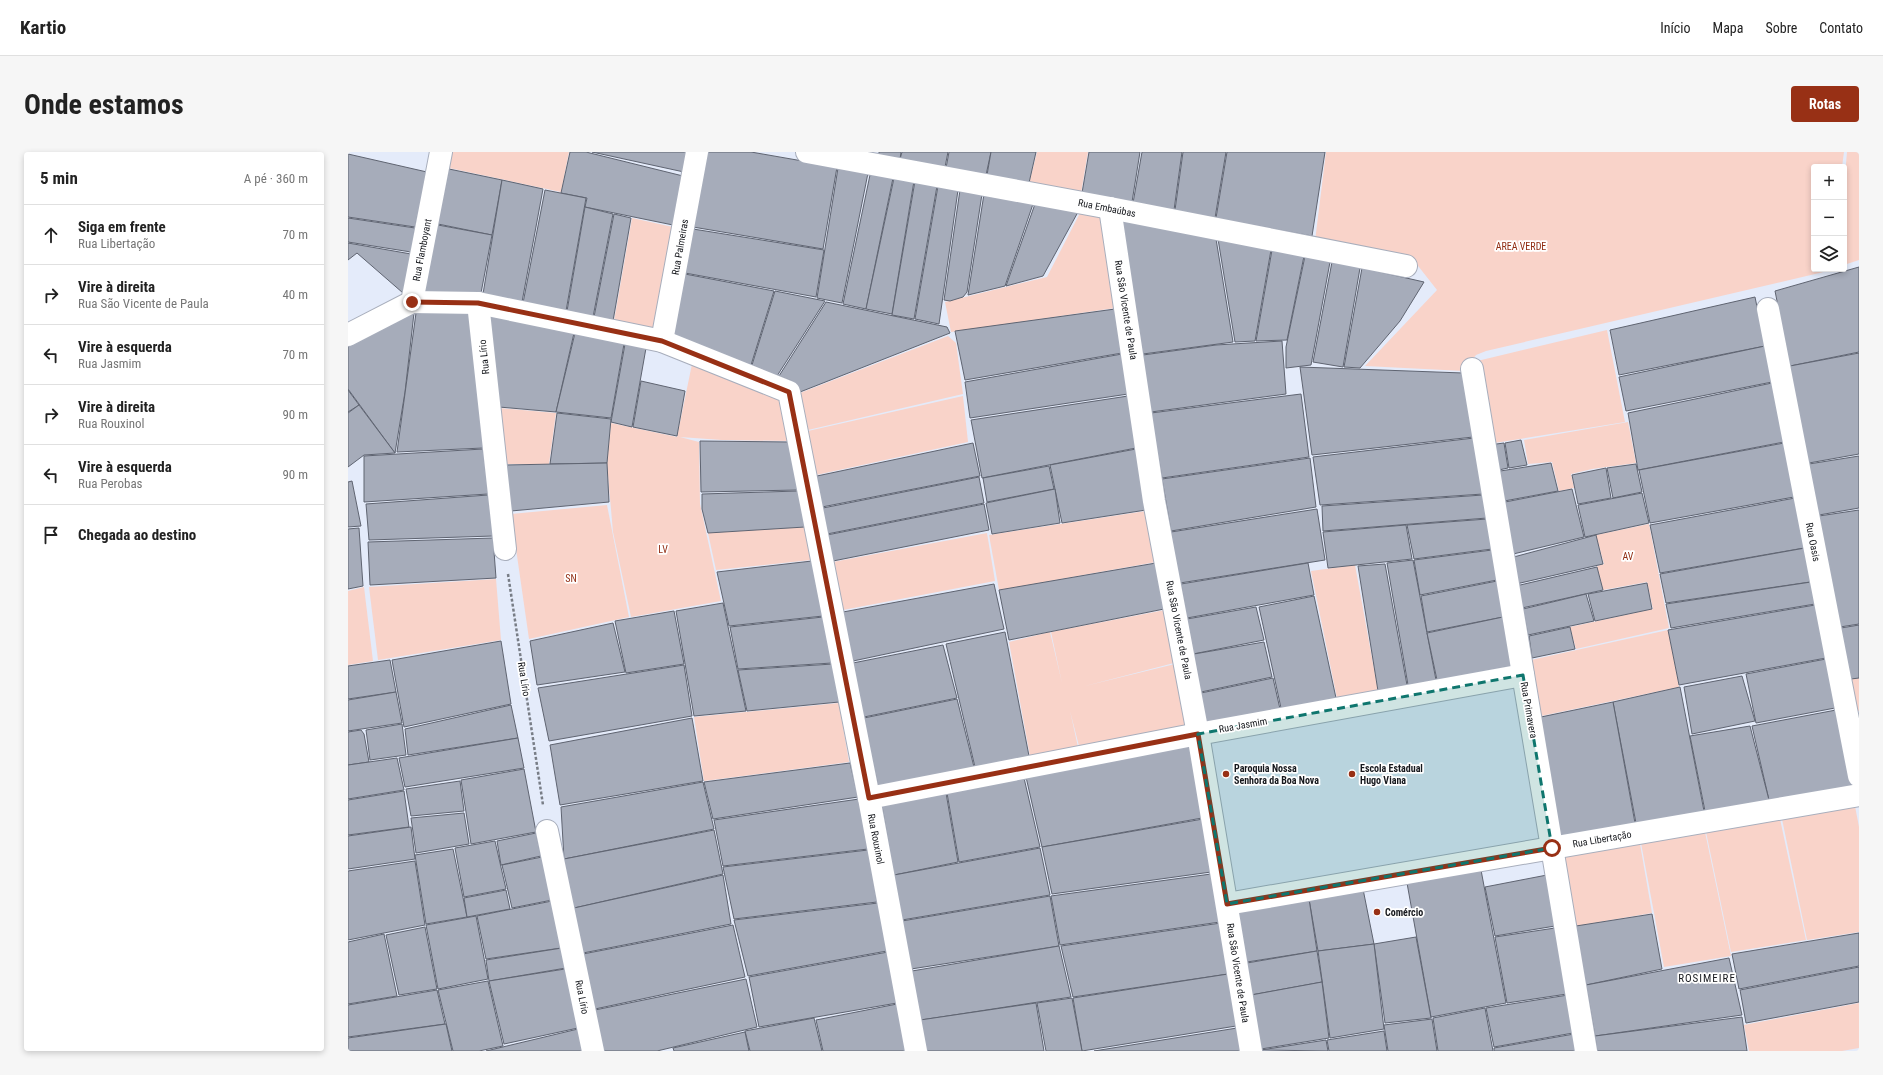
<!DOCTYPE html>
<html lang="pt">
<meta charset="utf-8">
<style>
:root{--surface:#fff;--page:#f6f6f6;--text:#222;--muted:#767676;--line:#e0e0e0;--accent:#983015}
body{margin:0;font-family:"Roboto Condensed",sans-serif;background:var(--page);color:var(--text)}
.controls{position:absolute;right:12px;top:12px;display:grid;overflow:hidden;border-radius:4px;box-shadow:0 2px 6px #0003}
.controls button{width:36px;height:36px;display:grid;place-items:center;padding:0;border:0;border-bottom:1px solid var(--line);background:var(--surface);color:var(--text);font:20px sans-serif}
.stop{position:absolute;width:12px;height:12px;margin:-9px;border:3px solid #983015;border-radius:50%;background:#fff}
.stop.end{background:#983015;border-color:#fff;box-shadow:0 1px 4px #0008}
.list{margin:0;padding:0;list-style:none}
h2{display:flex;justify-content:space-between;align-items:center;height:52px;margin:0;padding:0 16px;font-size:17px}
h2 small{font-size:13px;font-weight:400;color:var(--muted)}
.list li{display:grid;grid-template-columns:26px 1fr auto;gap:12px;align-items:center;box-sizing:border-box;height:60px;padding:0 16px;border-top:1px solid var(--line)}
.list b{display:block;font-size:15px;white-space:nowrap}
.list p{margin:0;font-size:13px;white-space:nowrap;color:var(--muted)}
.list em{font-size:13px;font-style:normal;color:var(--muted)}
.icon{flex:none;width:22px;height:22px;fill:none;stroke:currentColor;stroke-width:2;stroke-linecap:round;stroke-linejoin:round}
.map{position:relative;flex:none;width:1511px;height:899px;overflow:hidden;border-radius:4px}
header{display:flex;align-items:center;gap:24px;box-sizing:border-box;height:56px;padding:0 20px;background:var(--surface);border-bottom:1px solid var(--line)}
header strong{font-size:19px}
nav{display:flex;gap:22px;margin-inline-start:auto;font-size:14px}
.intro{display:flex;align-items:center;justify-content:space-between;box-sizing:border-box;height:96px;padding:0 24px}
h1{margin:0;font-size:28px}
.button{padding:10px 18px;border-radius:4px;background:var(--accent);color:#fff;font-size:14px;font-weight:700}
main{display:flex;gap:24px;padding:0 24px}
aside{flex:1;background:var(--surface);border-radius:4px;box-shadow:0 2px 6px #0003}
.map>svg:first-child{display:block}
.green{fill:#f9d3c9}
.building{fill:#a6acba;stroke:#5f6471}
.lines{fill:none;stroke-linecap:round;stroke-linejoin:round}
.minor-casing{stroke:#a8aebc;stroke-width:24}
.path{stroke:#787d86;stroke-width:2.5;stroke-dasharray:3 2;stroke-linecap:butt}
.minor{stroke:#fff;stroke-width:22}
.route{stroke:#983015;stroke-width:5}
.marked{fill:#0f766e;fill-opacity:0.2;stroke:#0f766e;stroke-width:3;stroke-dasharray:8 5;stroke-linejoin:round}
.poi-dot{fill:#983015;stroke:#fff;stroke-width:1.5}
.labels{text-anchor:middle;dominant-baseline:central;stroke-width:3.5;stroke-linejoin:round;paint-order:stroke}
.street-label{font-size:10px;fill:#16181d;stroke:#fff}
.park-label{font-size:10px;fill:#912d13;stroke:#fff}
.poi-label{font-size:10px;font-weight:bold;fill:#16181d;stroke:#fff;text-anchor:start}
.neighbourhood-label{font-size:11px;letter-spacing:1px;fill:#16181d;stroke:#fff}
</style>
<header>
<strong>Kartio</strong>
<nav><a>Início</a><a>Mapa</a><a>Sobre</a><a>Contato</a></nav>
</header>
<div class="intro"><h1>Onde estamos</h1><a class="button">Rotas</a></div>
<main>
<aside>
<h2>5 min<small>A pé · 360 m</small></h2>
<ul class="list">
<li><svg class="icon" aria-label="ahead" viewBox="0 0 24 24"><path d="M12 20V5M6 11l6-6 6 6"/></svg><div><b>Siga em frente</b><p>Rua Libertação</p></div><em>70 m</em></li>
<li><svg class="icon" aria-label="right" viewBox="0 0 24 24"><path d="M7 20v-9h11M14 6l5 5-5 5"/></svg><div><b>Vire à direita</b><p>Rua São Vicente de Paula</p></div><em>40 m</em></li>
<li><svg class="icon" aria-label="left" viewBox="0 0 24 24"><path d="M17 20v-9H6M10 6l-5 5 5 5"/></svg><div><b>Vire à esquerda</b><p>Rua Jasmim</p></div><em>70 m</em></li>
<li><svg class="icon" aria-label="right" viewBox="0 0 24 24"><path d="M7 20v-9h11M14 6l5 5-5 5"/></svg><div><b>Vire à direita</b><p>Rua Rouxinol</p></div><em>90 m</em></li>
<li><svg class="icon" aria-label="left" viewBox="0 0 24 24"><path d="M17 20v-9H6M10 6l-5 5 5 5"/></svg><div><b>Vire à esquerda</b><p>Rua Perobas</p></div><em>90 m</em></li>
<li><svg class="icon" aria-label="arrive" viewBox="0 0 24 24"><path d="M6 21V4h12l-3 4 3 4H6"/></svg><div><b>Chegada ao destino</b></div></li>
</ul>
</aside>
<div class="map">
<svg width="1511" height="899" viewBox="0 0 1511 899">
<rect width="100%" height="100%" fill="#e4ebfa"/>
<!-- green -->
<g class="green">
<polygon points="104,0 221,0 213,40 101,16"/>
<polygon points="689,0 740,0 733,41 681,32"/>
<polygon points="978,0 1496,0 1494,15 1466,15 1466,117 1484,118 1138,199 1128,203 1116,219 1017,214 1089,138 1067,110 967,89"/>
<polygon points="1499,0 1511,0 1511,108 1496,113 1496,35"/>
<polygon points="732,61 753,65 767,156 603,180 597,150 699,125"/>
<polygon points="284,66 325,75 307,178 266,169"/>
<polygon points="1259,178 1277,270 1140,292 1125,210"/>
<polygon points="600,184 608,191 615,242 460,278 452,241"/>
<polygon points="344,212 433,247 441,289 374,288 332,285 351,290 352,352 373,449 283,465 265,380 259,312 263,271 329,285"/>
<polygon points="615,244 620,290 468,323 460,279"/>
<polygon points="151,256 208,261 201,312 157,312"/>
<polygon points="1280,270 1288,311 1244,317 1223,322 1226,336 1211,339 1204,310 1180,312 1176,288"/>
<polygon points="259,353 281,465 181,487 163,362"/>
<polygon points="798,359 808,410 651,438 641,383"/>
<polygon points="1301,372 1321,476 1228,497 1222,475 1305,457 1299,430 1255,438 1249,414 1256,412 1248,383"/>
<polygon points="457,375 463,408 368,418 360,381"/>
<polygon points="639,381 647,429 495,458 485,410"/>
<polygon points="1007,413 1030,539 989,546 963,419"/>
<polygon points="148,427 153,488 30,508 21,435"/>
<polygon points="16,435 25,509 0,513 0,439"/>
<polygon points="817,458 826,511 737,534 827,512 838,573 731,594 722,559 730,595 682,604 661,490 702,480 714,531 703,480"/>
<polygon points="1320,478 1331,535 1193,564 1183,508"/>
<polygon points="1511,526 1511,559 1509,559 1503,527"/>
<polygon points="491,551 501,610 356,629 346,565"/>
<polygon points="1507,654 1511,675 1511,780 1459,788 1434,667"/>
<polygon points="1432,667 1458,788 1383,800 1358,680"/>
<polygon points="1357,680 1383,804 1316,815 1293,691"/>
<polygon points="1292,692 1304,761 1228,774 1217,704"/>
<polygon points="1511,851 1511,896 1494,899 1401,899 1396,873"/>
</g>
<!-- building -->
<g class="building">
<polygon points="222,0 238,0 335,24 325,73 237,55 239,46 213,41"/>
<polygon points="244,0 340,0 336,20"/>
<polygon points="359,0 403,0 489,15 475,97 345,75"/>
<polygon points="531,0 553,0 552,7 531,3"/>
<polygon points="554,0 600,0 597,15 552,7"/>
<polygon points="601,0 643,0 638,23 598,16"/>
<polygon points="643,0 688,0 681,31 639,23"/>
<polygon points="741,0 792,0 784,50 734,41"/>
<polygon points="794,0 834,0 826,58 785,51"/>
<polygon points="835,0 878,0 867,66 827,58"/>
<polygon points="879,0 977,0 964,84 868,66"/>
<polygon points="0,2 79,20 67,75 0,65"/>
<polygon points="490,16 520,21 494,151 469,146"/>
<polygon points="101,17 154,28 144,83 90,72"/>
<polygon points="522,23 545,26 518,157 495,152"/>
<polygon points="546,26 566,29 544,162 518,157"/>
<polygon points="154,28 195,37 174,150 135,142"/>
<polygon points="567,29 589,34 566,167 544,163"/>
<polygon points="590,34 610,38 591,172 567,167"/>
<polygon points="197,38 238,46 218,159 175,151"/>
<polygon points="612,38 634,42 619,140 615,145 602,149 596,148"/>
<polygon points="636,42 685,52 657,134 620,143"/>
<polygon points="687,52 730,60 695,124 658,134"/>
<polygon points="237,55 265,62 245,165 219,159"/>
<polygon points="266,62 283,66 265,169 246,165"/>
<polygon points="0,66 67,76 63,100 0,90"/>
<polygon points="774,68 868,87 885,190 795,202"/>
<polygon points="90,73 144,83 133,141 76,140"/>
<polygon points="345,77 476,98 468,145 337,121"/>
<polygon points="870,87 923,98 907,189 887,190"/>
<polygon points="0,91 63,102 55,141 9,101 0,108"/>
<polygon points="924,98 956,104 939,188 908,189"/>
<polygon points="957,104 982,110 963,213 938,216 938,195"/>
<polygon points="984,110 1012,116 995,215 965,210"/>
<polygon points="1511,115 1511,200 1442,214 1427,139"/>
<polygon points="1014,116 1076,130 1052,169 1012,216 996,215"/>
<polygon points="337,122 426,139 403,213 326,183"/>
<polygon points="427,139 477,149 429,224 404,213"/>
<polygon points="1407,145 1417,194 1271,223 1262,178"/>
<polygon points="478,150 599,175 602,181 452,240 451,235 444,229 431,224"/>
<polygon points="767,157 774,201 617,228 607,179"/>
<polygon points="66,161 57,240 47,301 0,237 0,194"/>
<polygon points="68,161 121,161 135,296 49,300"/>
<polygon points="142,164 226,181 208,260 151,255"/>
<polygon points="227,181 276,192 263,266 208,260"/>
<polygon points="934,189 938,242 803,260 795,203 868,193"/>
<polygon points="277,192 298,196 284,275 263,270"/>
<polygon points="1417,194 1424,230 1278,259 1271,225"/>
<polygon points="1511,201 1511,302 1461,311 1442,214"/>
<polygon points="774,202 780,242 622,266 617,230"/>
<polygon points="952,215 1115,221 1125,285 964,303"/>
<polygon points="293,229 337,239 329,284 285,275"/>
<polygon points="1424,231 1436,290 1290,318 1280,261"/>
<polygon points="0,238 11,253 0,260"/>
<polygon points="953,242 961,305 814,326 803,261"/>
<polygon points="780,244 788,296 634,326 623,268"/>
<polygon points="11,253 47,301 16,303 0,315 0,261"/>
<polygon points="209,261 263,267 259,311 202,312"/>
<polygon points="1126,286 1135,342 972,353 965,305"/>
<polygon points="1173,288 1179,313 1161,316 1157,291"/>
<polygon points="352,289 441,290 450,338 353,340"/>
<polygon points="625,291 632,324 474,355 469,324"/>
<polygon points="1156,291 1160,316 1146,319 1141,293"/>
<polygon points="1436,291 1446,345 1302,371 1291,318"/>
<polygon points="135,297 140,342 16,350 16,304"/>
<polygon points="788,297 798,358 714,371 702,313"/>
<polygon points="1511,304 1511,356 1471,363 1461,312"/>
<polygon points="962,306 968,355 823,379 814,327"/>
<polygon points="259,311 261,350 163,359 158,313"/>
<polygon points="1203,311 1210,339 1151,350 1146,320"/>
<polygon points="1288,312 1294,340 1265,346 1259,316"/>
<polygon points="701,314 706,337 639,350 635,326"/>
<polygon points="1258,316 1263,346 1230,352 1224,323"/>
<polygon points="631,325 636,351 479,382 475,356"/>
<polygon points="4,329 13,374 0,375 0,330"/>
<polygon points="707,337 712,371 644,382 638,351"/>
<polygon points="1224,337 1236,385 1161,403 1152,351"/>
<polygon points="450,339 457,375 360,381 354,357 354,342"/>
<polygon points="1294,341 1301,371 1237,385 1230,353"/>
<polygon points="140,343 145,384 21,388 18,352"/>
<polygon points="1135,343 1139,366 975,379 974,354"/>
<polygon points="1447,346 1456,396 1312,421 1302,373"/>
<polygon points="636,352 641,378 485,409 479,383"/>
<polygon points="969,357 977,408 832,431 823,380"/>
<polygon points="1511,358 1511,472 1492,475 1471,364"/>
<polygon points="1139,367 1144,397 1066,407 1059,373"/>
<polygon points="1058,373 1064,407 980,416 975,380"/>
<polygon points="11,376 15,434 0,437 0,377"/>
<polygon points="1248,383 1255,412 1168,432 1162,406"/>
<polygon points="145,386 148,426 22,433 20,390"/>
<polygon points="1457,396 1462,430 1318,451 1312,422"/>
<polygon points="1144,398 1149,428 1072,443 1066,408"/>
<polygon points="1065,408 1088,528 1060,533 1039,411"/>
<polygon points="464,409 475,464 381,474 369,420"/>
<polygon points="808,411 816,457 661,488 651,438"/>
<polygon points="960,411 966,443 839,466 833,432"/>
<polygon points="1037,412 1059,533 1030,539 1010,414"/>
<polygon points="1249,415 1255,438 1174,456 1168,434"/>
<polygon points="1149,429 1155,465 1079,480 1073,444"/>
<polygon points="1463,430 1467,452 1323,476 1318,452"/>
<polygon points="1299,431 1304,457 1247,469 1240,442"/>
<polygon points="646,432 656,477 505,509 495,460"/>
<polygon points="1238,442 1246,469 1180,483 1175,457"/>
<polygon points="966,444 988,546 933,556 911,455"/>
<polygon points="375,451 398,559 346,564 328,459"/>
<polygon points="1467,453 1478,506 1331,533 1320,478"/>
<polygon points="908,455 916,488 845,502 839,467"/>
<polygon points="326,459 336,512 278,521 267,469"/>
<polygon points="475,465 484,511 390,517 382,475"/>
<polygon points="1155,465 1163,514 1089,528 1079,481"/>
<polygon points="265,471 277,520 189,533 182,489"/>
<polygon points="1511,473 1511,526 1503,527 1493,476"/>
<polygon points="1222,475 1227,497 1184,506 1181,484"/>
<polygon points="657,480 681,604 627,615 598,492"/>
<polygon points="153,489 163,552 56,575 44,508"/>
<polygon points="916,490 924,525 853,540 846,502"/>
<polygon points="595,493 609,546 516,565 505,511"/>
<polygon points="1478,507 1487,556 1408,571 1398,522"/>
<polygon points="42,508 48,540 0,547 0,514"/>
<polygon points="485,512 491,550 399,559 390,518"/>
<polygon points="336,513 344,564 201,589 190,536"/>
<polygon points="1394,524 1407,569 1344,582 1336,535"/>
<polygon points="925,526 932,557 858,570 853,541"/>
<polygon points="1332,535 1356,659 1288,671 1265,550"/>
<polygon points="48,540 54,571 0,579 0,548"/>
<polygon points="609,547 626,615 530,634 516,566"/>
<polygon points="1265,550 1287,671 1212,684 1193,565"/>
<polygon points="163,553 170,586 60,603 57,577"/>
<polygon points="1488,558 1503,634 1421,648 1404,574"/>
<polygon points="344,566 355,629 212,653 202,593"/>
<polygon points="54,572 58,603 22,608 18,578"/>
<polygon points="1402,574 1421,648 1357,659 1342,584"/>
<polygon points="13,578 16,582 21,610 0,613 0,580"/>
<polygon points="170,586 176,616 57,635 51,606"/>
<polygon points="842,594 854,666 694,695 678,625"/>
<polygon points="49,606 56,638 0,647 0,613"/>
<polygon points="502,611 510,645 365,667 356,630"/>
<polygon points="176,617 188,680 123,692 113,628"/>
<polygon points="676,626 692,695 611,710 599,641"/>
<polygon points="112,629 116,659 63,664 58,637"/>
<polygon points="355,630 366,677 216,707 213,655"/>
<polygon points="56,639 61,675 0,683 0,648"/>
<polygon points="598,641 610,710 546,723 534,654"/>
<polygon points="511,647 520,697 375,714 366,668"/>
<polygon points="116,661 121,692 68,701 63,666"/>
<polygon points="855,667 863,720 704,742 694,695"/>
<polygon points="63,675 67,707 0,717 0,684"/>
<polygon points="366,678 375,722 226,756 216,707"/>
<polygon points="188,681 193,704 153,713 149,689"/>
<polygon points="147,689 158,737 116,745 107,696"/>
<polygon points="692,696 702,743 554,768 546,723"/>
<polygon points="105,697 119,765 78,772 67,703"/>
<polygon points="520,698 529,750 386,767 375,715"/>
<polygon points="194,705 204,748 164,756 154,713"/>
<polygon points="67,709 77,773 0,788 0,719"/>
<polygon points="1133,718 1158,851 1083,865 1059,731"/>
<polygon points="863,722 872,770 712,793 703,744"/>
<polygon points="375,723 383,772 235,801 226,756"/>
<polygon points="1199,723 1207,774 1147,784 1137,735"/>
<polygon points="1015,737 1026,792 970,799 961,747"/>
<polygon points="158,738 162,757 119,765 116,746"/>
<polygon points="702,744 711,794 563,817 554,769"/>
<polygon points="961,747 969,799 899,810 890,760"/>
<polygon points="204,749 213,796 138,807 129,764"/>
<polygon points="530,751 539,799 400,824 386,768"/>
<polygon points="1304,762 1314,817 1238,833 1228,774"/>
<polygon points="128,764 140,827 90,837 78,773"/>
<polygon points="873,771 880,822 725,845 713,794"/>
<polygon points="385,773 397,825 247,857 235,802"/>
<polygon points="77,775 89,837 51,843 38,783"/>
<polygon points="1207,776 1219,842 1159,851 1147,785"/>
<polygon points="1511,781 1511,814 1391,837 1384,802"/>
<polygon points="36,782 49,844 0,852 0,790"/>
<polygon points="1068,785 1083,866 1037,871 1026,792"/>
<polygon points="1026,792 1036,877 982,886 970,799"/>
<polygon points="711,794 723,845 573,868 564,819"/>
<polygon points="214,796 218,816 141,829 138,808"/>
<polygon points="969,799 974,830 903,843 899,811"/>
<polygon points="540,800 549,851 411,875 401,825"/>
<polygon points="1381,806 1394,863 1247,884 1238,833"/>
<polygon points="1511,815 1511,850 1398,871 1392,838"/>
<polygon points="217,817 230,876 156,892 141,829"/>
<polygon points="880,822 888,874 734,899 725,846"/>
<polygon points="398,827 409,875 309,899 255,899 247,858"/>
<polygon points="140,829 155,894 131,899 105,899 90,838"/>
<polygon points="974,830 981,886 913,897 903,843"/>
<polygon points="89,838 97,872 0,885 0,853"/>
<polygon points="1220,843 1225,881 1146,895 1138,856"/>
<polygon points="724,846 734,899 698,899 689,851"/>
<polygon points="688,851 696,899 579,899 572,868"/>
<polygon points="549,852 558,899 475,899 468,868"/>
<polygon points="1137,856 1145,899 1090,899 1085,866"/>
<polygon points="1394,865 1399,899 1249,899 1247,884"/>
<polygon points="466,866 474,899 402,899 397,879"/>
<polygon points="1084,867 1089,899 1040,899 1036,873"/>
<polygon points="98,872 104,899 0,899 0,886"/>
<polygon points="889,876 892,899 746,899"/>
<polygon points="230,877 234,899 138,899"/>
<polygon points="1036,879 1039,899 981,899 979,888"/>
<polygon points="397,880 401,899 326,899 325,896"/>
<polygon points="1226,882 1229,899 1146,899 1146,896"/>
<polygon points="978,888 980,899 913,898"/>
</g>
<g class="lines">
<defs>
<g id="minor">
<polyline points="459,0 762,56 1058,114"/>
<polyline points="762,56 806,349 850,582 903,899"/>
<polyline points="64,150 130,151 314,189 441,240 521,646 568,899"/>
<polyline points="130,151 157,397"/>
<polyline points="1420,157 1511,624"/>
<polyline points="0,183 64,150 93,0"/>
<polyline points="314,189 349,0"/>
<polyline points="1124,217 1238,899"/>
<polyline points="521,646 850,582 1175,523"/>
<polyline points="199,679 245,899"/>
<polyline points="879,752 1511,643"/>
</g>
</defs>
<!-- minor casing -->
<use href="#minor" class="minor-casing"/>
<!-- path -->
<polyline class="path" points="160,422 195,653"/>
<!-- minor -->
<use href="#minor" class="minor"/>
</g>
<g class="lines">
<!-- route -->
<polyline class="route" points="64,150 130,151 314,189 441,240 521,646 850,582 879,752 1204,696"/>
</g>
<!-- marked area -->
<path class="marked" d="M1175,523L1204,696L879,752L850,582Z"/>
<!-- markers -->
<g class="poi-dot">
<circle cx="878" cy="622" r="4"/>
<circle cx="1004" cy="622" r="4"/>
<circle cx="1029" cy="760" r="4"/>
</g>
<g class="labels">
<!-- street labels -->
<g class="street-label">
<text transform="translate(759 56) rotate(11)">Rua Embaúbas</text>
<text transform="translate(332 95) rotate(-80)">Rua Palmeiras</text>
<text transform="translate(74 98) rotate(-79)">Rua Flamboyant</text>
<text transform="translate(778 158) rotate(81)">Rua São Vicente de Paula</text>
<text transform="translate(136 205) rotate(-96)">Rua Lírio</text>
<text transform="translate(1465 390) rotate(79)">Rua Oasis</text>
<text transform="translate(831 478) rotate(79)">Rua São Vicente de Paula</text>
<text transform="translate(176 527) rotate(81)">Rua Lírio</text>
<text transform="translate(1181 558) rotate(80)">Rua Primavera</text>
<text transform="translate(895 573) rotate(-10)">Rua Jasmim</text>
<text transform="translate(528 687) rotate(79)">Rua Rouxinol</text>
<text transform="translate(1254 687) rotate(-10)">Rua Libertação</text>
<text transform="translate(890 821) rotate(81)">Rua São Vicente de Paula</text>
<text transform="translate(234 845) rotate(79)">Rua Lírio</text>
</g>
<!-- park labels -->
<g class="park-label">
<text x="1173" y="94">AREA VERDE</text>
<text x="315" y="397">LV</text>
<text x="1280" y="404">AV</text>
<text x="223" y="426">SN</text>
</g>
<!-- poi labels -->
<g class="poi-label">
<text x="886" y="616">Paroquia Nossa<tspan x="886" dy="12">Senhora da Boa Nova</tspan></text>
<text x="1012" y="616">Escola Estadual<tspan x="1012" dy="12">Hugo Viana</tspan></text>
<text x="1037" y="760">Comércio</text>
</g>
<!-- neighbourhood labels -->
<g class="neighbourhood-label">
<text x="1359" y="826">ROSIMEIRE</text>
</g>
</g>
</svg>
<div class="controls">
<button>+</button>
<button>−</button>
<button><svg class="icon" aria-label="layers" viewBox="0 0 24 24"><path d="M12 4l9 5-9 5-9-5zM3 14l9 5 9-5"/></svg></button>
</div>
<div class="stop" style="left:1204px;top:696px"></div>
<div class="stop end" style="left:64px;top:150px"></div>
</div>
</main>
